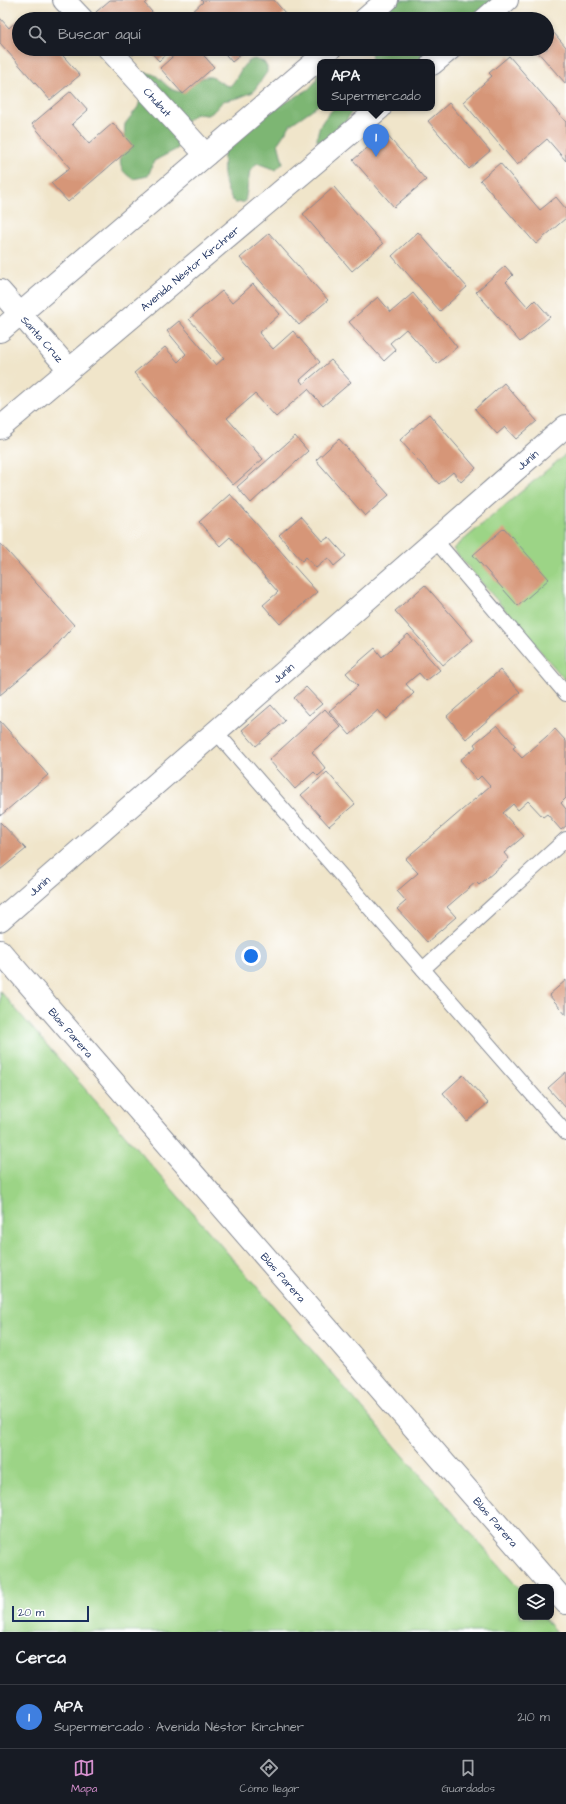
<!DOCTYPE html>
<html lang="es">
<meta charset="utf-8">
<style>
:root{--surface:#171b24;--page:#242831;--text:#f1f3f6;--muted:#9ea1a6;--line:#363941;--accent:#d690ce}
body{margin:0;font-family:"Architects Daughter",sans-serif;background:var(--page);color:var(--text)}
.controls{position:absolute;right:12px;bottom:12px;display:grid;overflow:hidden;border-radius:8px;box-shadow:0 2px 6px #0003}
.controls button{width:36px;height:36px;display:grid;place-items:center;padding:0;border:0;border-bottom:1px solid var(--line);background:var(--surface);color:var(--text);font:20px sans-serif}
.scale{position:absolute;left:12px;bottom:10px;width:77px;box-sizing:border-box;padding-left:4px;border:2px solid #1b2f5e;border-top:0;font-size:11px;line-height:14px;white-space:nowrap;color:#1b2f5e;-webkit-text-stroke:3px #fff;paint-order:stroke}
.you{position:absolute;left:251px;top:956px;width:14px;height:14px;margin:-10px;border:3px solid #fff;border-radius:50%;background:#1a73e8;box-shadow:0 0 0 6px #1a73e833}
.badge{display:grid;place-items:center;width:26px;height:26px;border-radius:50%;background:var(--accent);color:#fff;font-size:13px;font-weight:700}
.pin{position:absolute;translate:-50% -33px;filter:drop-shadow(0 1px 2px #0008)}
.pin::after{content:'';position:absolute;top:21px;width:14px;height:12px;background:inherit;clip-path:polygon(0 0,100% 0,50% 100%)}
.popup{position:absolute;left:317px;top:59px;width:118px;height:52px;box-sizing:border-box;display:grid;place-content:center;border-radius:8px;background:var(--surface);filter:drop-shadow(0 1px 3px #0005);font-size:13px;white-space:nowrap;color:var(--muted)}
.popup b{font-size:15px;color:var(--text)}
.popup::after{content:'';position:absolute;left:50%;top:100%;margin-left:-8px;border:8px solid transparent;border-top-color:var(--surface)}
.list{margin:0;padding:0;list-style:none}
h2{display:flex;justify-content:space-between;align-items:center;height:52px;margin:0;padding:0 16px;font-size:17px}
h2 small{font-size:13px;font-weight:400;color:var(--muted)}
.list li{display:grid;grid-template-columns:26px 1fr auto;gap:12px;align-items:center;box-sizing:border-box;height:64px;padding:0 16px;border-top:1px solid var(--line)}
.list b{display:block;font-size:15px;white-space:nowrap}
.list p{margin:0;font-size:13px;white-space:nowrap;color:var(--muted)}
.list em{font-size:13px;font-style:normal;color:var(--muted)}
.icon{flex:none;width:22px;height:22px;fill:none;stroke:currentColor;stroke-width:2;stroke-linecap:round;stroke-linejoin:round}
.map{position:relative;flex:none;width:566px;height:1632px;overflow:hidden}
.search{position:absolute;background:var(--surface);box-shadow:0 2px 6px #0003;left:12px;right:12px;top:12px;height:44px;display:flex;align-items:center;gap:10px;box-sizing:border-box;padding:0 14px;border-radius:22px;color:var(--muted);font-size:15px}
.sheet{height:116px;background:var(--surface)}
nav{display:flex;justify-content:space-around;align-items:center;box-sizing:border-box;height:56px;border-top:1px solid var(--line);background:var(--surface);font-size:11px;color:var(--muted)}
nav a{display:grid;justify-items:center;gap:2px}
nav .on{color:var(--accent)}
.map>svg:first-child{display:block}
.green{fill:#9cd486;stroke:#5c8272}
.forest{fill:#7db673;stroke:#4c7268}
.building{fill:#d69678}
.lines{fill:none;stroke-linecap:round;stroke-linejoin:round}
.lane-casing{stroke:#868a94;stroke-width:16}
.street-casing{stroke:#868a94;stroke-width:24}
.secondary-casing{stroke:#868a94;stroke-width:24}
.lane{stroke:#fff;stroke-width:14}
.street{stroke:#fff;stroke-width:22}
.secondary{stroke:#fff;stroke-width:22}
.labels{text-anchor:middle;dominant-baseline:central;stroke-width:3;stroke-linejoin:round;paint-order:stroke}
.street-label{font-size:11px;fill:#1b2f5e;stroke:#fff}
</style>
<div class="map">
<svg width="566" height="1632" viewBox="0 0 566 1632">
<rect width="100%" height="100%" fill="#fff"/>
<filter id="ink" filterUnits="userSpaceOnUse"><feTurbulence type="fractalNoise" baseFrequency=".025" numOctaves="2"/><feDisplacementMap in="SourceGraphic" scale="8" xChannelSelector="R" yChannelSelector="G"/><feConvolveMatrix kernelMatrix="1 2 1 2 8 2 1 2 1" color-interpolation-filters="sRGB"/></filter>
<filter id="wash" filterUnits="userSpaceOnUse"><feTurbulence type="fractalNoise" baseFrequency=".012" numOctaves="4" result="noise"/><feDisplacementMap in="SourceGraphic" scale="16" xChannelSelector="R" yChannelSelector="G"/><feGaussianBlur stdDeviation="0.9" result="paint"/><feColorMatrix in="noise" values="0 0 0 0 0 0 0 0 0 0 0 0 0 0 0 0 0 1.4 0 .05"/><feComposite in="paint" operator="in"/></filter>
<g filter="url(#wash)">
<rect width="100%" height="100%" fill="#f0e5ca"/>
<!-- green -->
<g class="green">
<polygon points="566,454 566,681 453,549"/>
<polygon points="0,991 521,1591 521,1617 543,1617 556,1632 0,1632"/>
</g>
<!-- forest -->
<g class="forest">
<polygon points="376,0 502,0 490,19 364,19"/>
<polygon points="371,49 430,49 427,50 420,62 372,62"/>
<path d="M254,59L264,62L267,67V72L253,92L238,98L223,101L212,113L207,115L196,114L188,119L177,149L154,161L148,176L133,179C113,167 122,157 125,140C125,135 124,129 125,124L138,107L141,97L139,73C161,70 161,86 176,91C188,95 195,78 206,77C216,75 221,86 230,86C240,77 240,63 254,59Z"/>
<path d="M320,64V104L291,124L278,143L283,163L276,170L257,163L250,171L245,202L235,203C223,188 223,171 224,152L263,116L309,89L316,81Z"/>
<path d="M334,108H354C343,124 340,141 317,141C317,126 324,119 334,108Z"/>
</g>
<g id="blocks">
<!-- building -->
<g class="building">
<polygon points="110,0 149,0 145,4 158,19 102,19 96,12"/>
<polygon points="201,0 274,0 285,13 278,19 193,19 189,15 203,2"/>
<polygon points="24,15 27,19 19,19"/>
<polygon points="0,18 9,28 19,19 19,49 57,49 80,75 50,100 0,43"/>
<polygon points="547,25 566,47 566,84 535,49 547,49"/>
<polygon points="128,49 140,49 133,55"/>
<polygon points="148,49 172,49 159,61"/>
<polygon points="181,49 198,49 214,67 183,94 160,68"/>
<polygon points="221,49 248,49 232,62"/>
<polygon points="509,56 566,122 566,161 547,139 517,165 463,102 492,76 489,73"/>
<polygon points="71,91 88,110 72,124 89,144 113,123 133,146 68,202 51,183 70,168 32,124"/>
<polygon points="449,103 490,151 469,169 428,121"/>
<polygon points="385,133 426,180 394,207 353,160"/>
<polygon points="500,163 540,210 556,197 566,209 566,218 536,244 480,180"/>
<polygon points="334,187 383,244 352,271 303,214"/>
<polygon points="418,232 467,287 440,311 392,256"/>
<polygon points="269,233 328,300 299,325 240,258"/>
<polygon points="505,266 513,275 506,282 528,307 535,300 550,317 520,342 476,292"/>
<polygon points="253,284 280,314 259,333 273,349 293,331 320,362 300,380 303,384 331,360 351,382 323,406 308,389 276,417 255,394 227,418 263,459 233,485 134,373 165,347 178,362 186,354 167,331 179,321 216,365 224,358 189,319 222,291 232,303"/>
<polygon points="413,293 457,347 437,364 406,329 390,343 396,350 384,361 349,322 378,297 391,312"/>
<polygon points="504,383 537,421 516,439 505,427 497,434 475,409"/>
<polygon points="429,414 476,468 461,482 453,472 439,484 400,440"/>
<polygon points="295,436 308,451 251,503 237,487"/>
<polygon points="339,439 389,495 365,516 316,460"/>
<polygon points="230,494 317,592 280,624 263,605 278,592 230,537 220,546 199,522"/>
<polygon points="301,516 323,541 329,537 346,556 334,566 328,558 316,568 306,557 302,561 279,535"/>
<polygon points="504,528 549,579 518,606 473,555"/>
<polygon points="0,543 74,625 48,655 0,695"/>
<polygon points="425,585 473,640 443,665 395,611"/>
<polygon points="408,634 440,670 426,681 419,673 406,684 414,693 398,708 386,719 378,710 350,735 329,711 358,686 346,673 375,648 382,657"/>
<polygon points="500,670 520,692 466,739 447,716"/>
<polygon points="306,687 322,704 309,715 294,698"/>
<polygon points="271,705 285,721 256,746 242,730"/>
<polygon points="325,709 341,727 312,752 326,769 318,776 314,772 295,789 269,760"/>
<polygon points="0,721 48,775 0,816"/>
<polygon points="497,725 516,746 513,748 522,758 555,729 566,741 566,798 561,803 566,809 566,826 561,830 547,814 543,817 528,801 518,810 513,804 503,813 524,836 504,853 509,859 479,885 476,882 447,907 456,917 427,942 397,909 406,901 397,891 418,873 405,859 490,786 481,776 477,780 460,760 476,747 474,744"/>
<polygon points="327,772 355,804 329,826 301,795"/>
<polygon points="0,822 26,849 0,870"/>
<polygon points="566,980 566,1015 549,995"/>
<polygon points="566,1072 566,1108 548,1088"/>
<polygon points="463,1075 488,1103 467,1121 443,1093"/>
</g>
</g>
</g>
<g filter="url(#ink)">
<use href="#blocks" fill-opacity="0" stroke="#868a94" stroke-width="1"/>
<g class="lines">
<defs>
<g id="lane">
<polyline points="436,541 566,694"/>
<polyline points="216,732 566,1133"/>
<polyline points="423,969 566,839"/>
</g>
<g id="street">
<polyline points="64,0 82,19"/>
<path id="s1" d="M109,49L206,155"/>
<path id="s2" d="M0,291L69,369"/>
<path id="s3" d="M0,920L566,426"/>
<path id="s4" d="M0,951L566,1603"/>
</g>
<g id="secondary">
<polyline points="365,19 387,0"/>
<polyline points="485,19 507,0"/>
<polyline points="432,64 450,49"/>
<polyline points="0,331 330,49"/>
<path id="s5" d="M0,428L380,108"/>
</g>
</defs>
<!-- lane casing -->
<use href="#lane" class="lane-casing"/>
<!-- street casing -->
<use href="#street" class="street-casing"/>
<!-- secondary casing -->
<use href="#secondary" class="secondary-casing"/>
<!-- lane -->
<use href="#lane" class="lane"/>
<!-- street -->
<use href="#street" class="street"/>
<!-- secondary -->
<use href="#secondary" class="secondary"/>
</g>
</g>
<g class="labels">
<!-- street labels -->
<g class="street-label">
<text stroke="none"><textPath href="#s1" startOffset="72">Chubut</textPath></text>
<text stroke="none"><textPath href="#s5" startOffset="248">Avenida Néstor Kirchner</textPath></text>
<text stroke="none"><textPath href="#s2" startOffset="64">Santa Cruz</textPath></text>
<text stroke="none"><textPath href="#s3" startOffset="700">Junín</textPath></text>
<text stroke="none"><textPath href="#s3" startOffset="376">Junín</textPath></text>
<text stroke="none"><textPath href="#s3" startOffset="52">Junín</textPath></text>
<text stroke="none"><textPath href="#s4" startOffset="108">Blas Parera</textPath></text>
<text stroke="none"><textPath href="#s4" startOffset="432">Blas Parera</textPath></text>
<text stroke="none"><textPath href="#s4" startOffset="756">Blas Parera</textPath></text>
</g>
</g>
</svg>
<div class="controls">
<button><svg class="icon" aria-label="layers" viewBox="0 0 24 24"><path d="M12 4l9 5-9 5-9-5zM3 14l9 5 9-5"/></svg></button>
</div>
<div class="scale">20 m</div>
<div class="you"></div>
<div class="pin badge" style="left:376px;top:157px;background:#3f7fe0">1</div>
<div class="popup"><b>APA</b>Supermercado</div>
<div class="search"><svg class="icon" aria-label="search" viewBox="0 0 24 24"><circle cx="10" cy="10" r="6"/><path d="M15 15l6 6"/></svg>Buscar aquí</div>
</div>
<section class="sheet">
<h2>Cerca<small></small></h2>
<ul class="list">
<li><span class="badge" style="background:#3f7fe0">1</span><div><b>APA</b><p>Supermercado · Avenida Néstor Kirchner</p></div><em>210 m</em></li>
</ul>
</section>
<nav>
<a class="on"><svg class="icon" aria-label="map" viewBox="0 0 24 24"><path d="M3 6l6-2 6 2 6-2v14l-6 2-6-2-6 2zM9 4v14M15 6v14"/></svg>Mapa</a>
<a><svg class="icon" aria-label="directions" viewBox="0 0 24 24"><path d="M12 3l9 9-9 9-9-9zM9 14v-3h6M13 9l2 2-2 2"/></svg>Cómo llegar</a>
<a><svg class="icon" aria-label="saved" viewBox="0 0 24 24"><path d="M7 4h10v16l-5-4-5 4z"/></svg>Guardados</a>
</nav>
